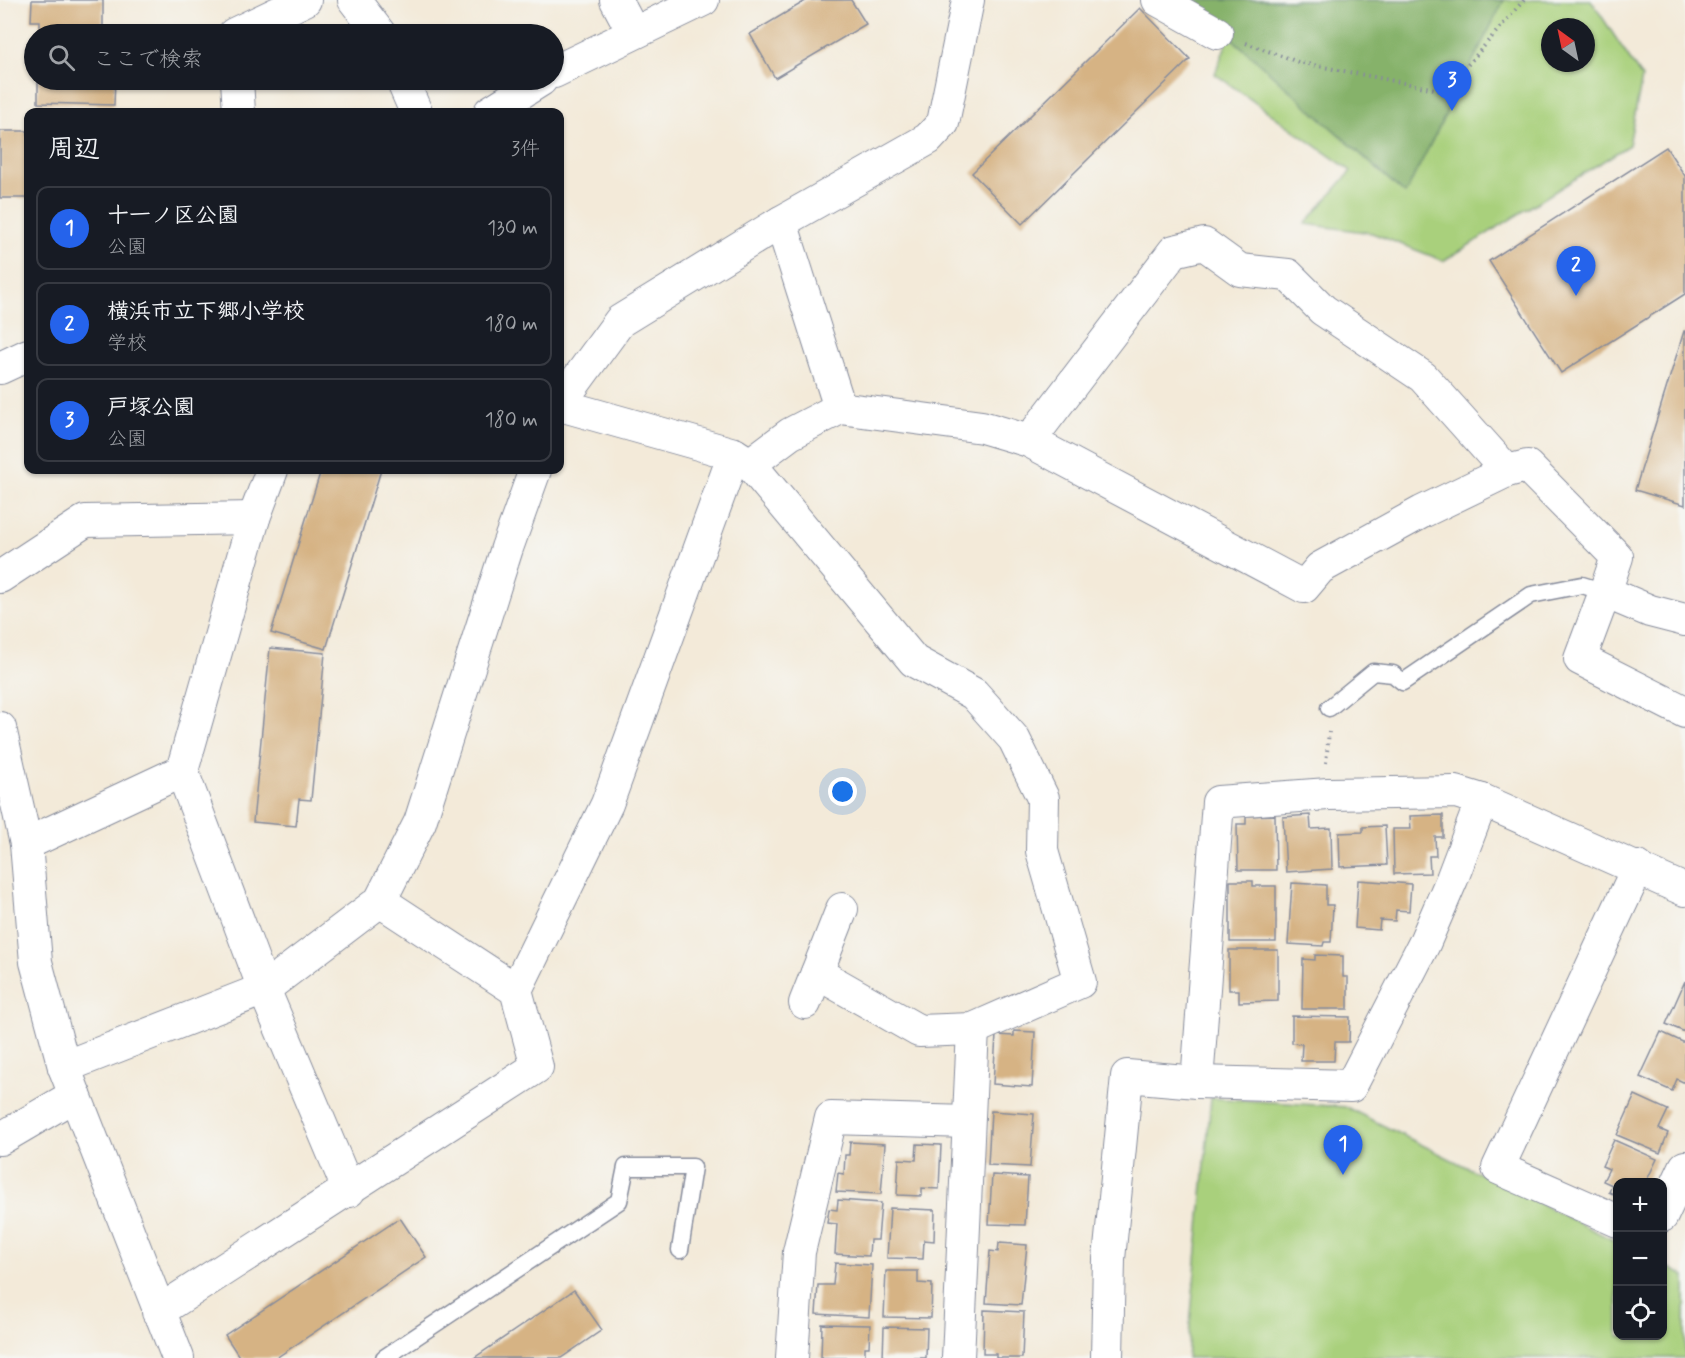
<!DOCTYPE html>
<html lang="ja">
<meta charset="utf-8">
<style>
:root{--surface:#171b24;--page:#20242c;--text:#f1f3f6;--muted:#9ea1a6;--line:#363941;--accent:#2563eb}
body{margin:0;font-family:Mynerve,"Klee One",sans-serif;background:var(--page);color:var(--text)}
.controls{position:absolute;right:18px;bottom:18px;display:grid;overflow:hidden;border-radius:12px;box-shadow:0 2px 4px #0004}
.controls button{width:54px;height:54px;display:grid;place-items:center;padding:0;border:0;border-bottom:2px solid var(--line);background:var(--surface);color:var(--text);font:30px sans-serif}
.compass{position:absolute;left:1541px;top:18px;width:54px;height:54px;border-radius:50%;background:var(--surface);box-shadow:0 2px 4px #0004;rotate:327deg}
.you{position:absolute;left:843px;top:792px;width:21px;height:21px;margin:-15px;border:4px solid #fff;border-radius:50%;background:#1a73e8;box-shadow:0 0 0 9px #1a73e833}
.badge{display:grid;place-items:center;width:39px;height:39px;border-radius:50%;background:var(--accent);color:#fff;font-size:20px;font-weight:700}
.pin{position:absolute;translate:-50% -50px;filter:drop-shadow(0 2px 3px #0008)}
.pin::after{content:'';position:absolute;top:32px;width:21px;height:18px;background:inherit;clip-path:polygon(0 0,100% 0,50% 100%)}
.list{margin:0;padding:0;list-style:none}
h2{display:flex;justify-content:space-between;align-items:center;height:78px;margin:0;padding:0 24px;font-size:26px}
h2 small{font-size:20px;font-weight:400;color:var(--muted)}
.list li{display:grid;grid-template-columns:39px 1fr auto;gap:18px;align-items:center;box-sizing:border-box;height:84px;margin:0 12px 12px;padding:0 12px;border:2px solid var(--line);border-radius:12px}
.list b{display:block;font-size:22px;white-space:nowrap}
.list p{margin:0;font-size:20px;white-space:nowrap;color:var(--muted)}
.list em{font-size:20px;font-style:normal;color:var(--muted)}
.icon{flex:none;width:33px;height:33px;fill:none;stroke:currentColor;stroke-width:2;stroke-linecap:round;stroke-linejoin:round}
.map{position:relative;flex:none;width:1685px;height:1358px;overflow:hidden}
.search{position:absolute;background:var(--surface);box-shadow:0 2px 4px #0004;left:24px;top:24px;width:540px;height:66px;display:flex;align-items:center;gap:15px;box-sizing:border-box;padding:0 21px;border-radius:33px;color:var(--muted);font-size:22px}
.panel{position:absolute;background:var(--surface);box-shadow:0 2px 4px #0004;left:24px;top:108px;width:540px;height:366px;border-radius:12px}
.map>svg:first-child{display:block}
.green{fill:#a9d07b;stroke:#62806c;stroke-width:1.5;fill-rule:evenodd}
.forest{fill:#86b26b;stroke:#507064;stroke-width:1.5}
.building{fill:#d6b384}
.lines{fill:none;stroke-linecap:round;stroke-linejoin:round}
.service-casing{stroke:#878c9c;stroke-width:19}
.minor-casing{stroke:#878c9c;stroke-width:34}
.path{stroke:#878c9c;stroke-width:4;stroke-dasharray:1.5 4.5;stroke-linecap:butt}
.service{stroke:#fff;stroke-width:16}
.minor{stroke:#fff;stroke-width:32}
</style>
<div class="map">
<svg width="1685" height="1358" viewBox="0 0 1685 1358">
<rect width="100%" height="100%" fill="#f6f6f2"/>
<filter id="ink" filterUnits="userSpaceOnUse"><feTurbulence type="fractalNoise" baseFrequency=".0167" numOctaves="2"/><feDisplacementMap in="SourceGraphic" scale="12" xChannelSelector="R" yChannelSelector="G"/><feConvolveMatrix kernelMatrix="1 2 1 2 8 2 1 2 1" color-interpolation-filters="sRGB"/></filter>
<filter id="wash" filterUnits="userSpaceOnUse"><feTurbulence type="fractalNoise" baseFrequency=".008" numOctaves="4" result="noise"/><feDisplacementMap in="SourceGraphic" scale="24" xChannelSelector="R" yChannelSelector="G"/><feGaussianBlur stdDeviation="1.35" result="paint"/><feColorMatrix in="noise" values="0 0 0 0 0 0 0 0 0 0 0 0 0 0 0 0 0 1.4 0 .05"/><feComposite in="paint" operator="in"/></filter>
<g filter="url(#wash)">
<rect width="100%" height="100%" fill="#f3ead9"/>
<!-- green -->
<g class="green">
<path d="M1207,0H1591L1642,78L1629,145L1444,261L1372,233L1305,224L1351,171L1215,74L1237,15ZM1550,27H1586V63H1550Z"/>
<polygon points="1211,1098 1346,1107 1617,1242 1618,1336 1662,1336 1663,1265 1685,1276 1685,1358 1187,1358"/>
</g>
<!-- forest -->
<polygon class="forest" points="1189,0 1504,0 1405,194"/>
<g id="blocks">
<!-- building -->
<g class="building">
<polygon points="32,0 103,0 103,34 40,34 40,21 31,21"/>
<polygon points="807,0 851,0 866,24 775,78 750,34"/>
<polygon points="1140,8 1190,59 1022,224 972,173"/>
<polygon points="38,80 115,80 114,105 38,103"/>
<rect x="0" y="131" width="28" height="67"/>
<polygon points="1666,147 1685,176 1685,294 1561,373 1489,261"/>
<polygon points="1684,331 1685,331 1685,505 1635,490"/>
<polygon points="321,470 381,470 326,649 271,633"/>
<polygon points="270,648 325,653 311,800 299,799 296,826 253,822"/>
<polygon points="1275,815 1276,870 1238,870 1237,824 1246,824 1246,816"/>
<polygon points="1310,815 1311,829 1331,828 1332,869 1286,872 1283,817"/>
<polygon points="1443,815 1443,837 1435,837 1436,856 1429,856 1430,873 1394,874 1393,829 1411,829 1410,816"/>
<polygon points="1385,826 1387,865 1340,867 1339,833 1363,832 1363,827"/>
<polygon points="1358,880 1411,884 1409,911 1396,910 1395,921 1380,920 1379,930 1355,928"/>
<polygon points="1230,881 1253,881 1253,886 1276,886 1276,942 1230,942"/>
<polygon points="1292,883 1326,885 1326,905 1333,905 1331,942 1324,942 1323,946 1288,944"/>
<polygon points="1229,950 1278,950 1278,1001 1239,1002 1239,990 1229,990"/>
<polygon points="1315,955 1343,956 1343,977 1348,977 1348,1009 1302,1009 1303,959 1315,960"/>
<polygon points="1685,981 1685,1032 1666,1024"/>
<polygon points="1292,1016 1350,1017 1349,1042 1335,1042 1334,1061 1301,1061 1302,1044 1292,1043"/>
<polygon points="1014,1031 1035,1032 1032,1087 993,1084 996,1035 1014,1036"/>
<polygon points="1661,1032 1685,1043 1685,1083 1677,1079 1672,1091 1640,1077"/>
<polygon points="1635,1095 1668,1110 1659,1129 1668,1133 1660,1153 1617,1135"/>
<polygon points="991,1111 1034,1114 1030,1167 988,1165"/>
<polygon points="1614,1140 1657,1159 1646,1182 1618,1182 1618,1196 1609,1192 1612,1185 1603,1181 1609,1169 1602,1166"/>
<polygon points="850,1142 885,1144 881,1194 836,1192 838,1173 844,1174 845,1155 849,1155"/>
<polygon points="917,1144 941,1145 939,1189 922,1188 922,1196 897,1195 899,1159 916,1160"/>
<polygon points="992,1175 1028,1177 1025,1225 989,1224"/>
<polygon points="838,1200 881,1203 878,1240 870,1240 869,1256 835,1254 837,1224 827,1223 829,1209 837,1210"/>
<polygon points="890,1208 935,1210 934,1241 924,1240 923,1259 887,1258"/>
<polygon points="400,1218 426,1257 276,1358 240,1358 225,1335"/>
<polygon points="999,1243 1027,1245 1021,1305 986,1303 990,1251 998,1252"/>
<polygon points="835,1263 872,1265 869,1317 816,1314 818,1285 833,1285"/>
<polygon points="886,1271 918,1271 918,1283 932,1284 931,1318 884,1317"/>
<polygon points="574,1290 602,1330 561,1358 474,1358"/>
<polygon points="984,1310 1024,1312 1022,1358 996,1358 996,1354 983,1354"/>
<polygon points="822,1324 870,1325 869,1347 865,1347 865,1358 821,1358"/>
<polygon points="884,1327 927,1328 926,1358 883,1358"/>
</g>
</g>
</g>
<g filter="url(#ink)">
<use href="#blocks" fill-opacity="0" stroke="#878c9c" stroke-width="1.5"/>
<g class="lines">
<defs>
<g id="service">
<polyline points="1329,708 1373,672 1393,674 1403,682 1531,595 1582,585 1605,592"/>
<polyline points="384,1358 619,1201 626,1167 693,1167 680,1250"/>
</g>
<g id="minor">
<polyline points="354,0 380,34"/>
<polyline points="616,0 633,32"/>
<polyline points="1158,0 1217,33"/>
<polyline points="234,34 305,0"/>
<polyline points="554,72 703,0"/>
<polyline points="237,80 239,112"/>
<polyline points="402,80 416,112"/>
<polyline points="490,112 541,80"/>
<polyline points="781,222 840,408"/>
<polyline points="0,368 28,355"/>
<polyline points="560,403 620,321 781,222 928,139 943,123 968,0"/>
<polyline points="560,405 734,454 750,464 914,661 974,694 1014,739 1043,798 1042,851 1080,982 973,1029 919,1031 817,973"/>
<polyline points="1029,441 1174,251 1204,244 1240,270 1288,275 1323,310 1423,377 1507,471"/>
<polyline points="750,464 790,434 840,408 982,427 1029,441 1304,587 1320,568 1422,512 1507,471 1527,466 1617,557 1605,592"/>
<polyline points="0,577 85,521 254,518"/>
<polyline points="1685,620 1650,611 1605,592 1580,659 1685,712"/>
<polyline points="0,728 26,844 36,962 64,1067 178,1358"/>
<polyline points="182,771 264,989 349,1191"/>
<polyline points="26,844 182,771 254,518 272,470"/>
<polyline points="516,990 607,804 734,454"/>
<polyline points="805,1003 842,909"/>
<polyline points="64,1067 264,989 380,901 420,822 507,548 535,470"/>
<polyline points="1197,1082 1218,802 1328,794 1456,792 1482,800"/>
<polyline points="0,1139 75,1095"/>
<polyline points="1662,1216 1685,1167"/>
<polyline points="1618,1221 1498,1168 1638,867"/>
<polyline points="158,1312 537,1067 516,990 380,901"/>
<polyline points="792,1358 799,1252 831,1118 968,1122"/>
<polyline points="958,1358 973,1029"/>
<polyline points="1107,1358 1109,1259 1127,1076 1197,1082 1351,1086 1424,944 1452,879 1482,800 1685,890"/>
</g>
</defs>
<!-- service casing -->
<use href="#service" class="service-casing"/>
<!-- minor casing -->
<use href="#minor" class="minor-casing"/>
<!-- path -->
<g class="path">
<polyline points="1246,43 1298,62 1445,91 1524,0"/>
<polyline points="1326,763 1329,732"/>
</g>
<!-- service -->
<use href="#service" class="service"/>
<!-- minor -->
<use href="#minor" class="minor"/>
</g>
</g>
</svg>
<div class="controls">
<button>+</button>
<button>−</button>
<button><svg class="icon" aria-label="locate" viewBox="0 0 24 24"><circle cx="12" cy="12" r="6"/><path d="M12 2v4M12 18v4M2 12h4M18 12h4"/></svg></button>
</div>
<svg class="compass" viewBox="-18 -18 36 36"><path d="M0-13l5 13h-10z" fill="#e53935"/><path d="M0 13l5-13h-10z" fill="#9ea1a6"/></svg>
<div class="you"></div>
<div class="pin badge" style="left:1343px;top:1175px">1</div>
<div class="pin badge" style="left:1576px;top:296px">2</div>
<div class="pin badge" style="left:1452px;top:111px">3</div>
<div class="search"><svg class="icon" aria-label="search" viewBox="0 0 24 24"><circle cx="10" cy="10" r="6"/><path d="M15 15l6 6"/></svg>ここで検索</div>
<section class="panel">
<h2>周辺<small>3件</small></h2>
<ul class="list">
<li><span class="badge">1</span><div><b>十一ノ区公園</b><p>公園</p></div><em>130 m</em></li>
<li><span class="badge">2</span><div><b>横浜市立下郷小学校</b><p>学校</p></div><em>180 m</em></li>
<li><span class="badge">3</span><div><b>戸塚公園</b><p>公園</p></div><em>180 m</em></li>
</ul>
</section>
</div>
